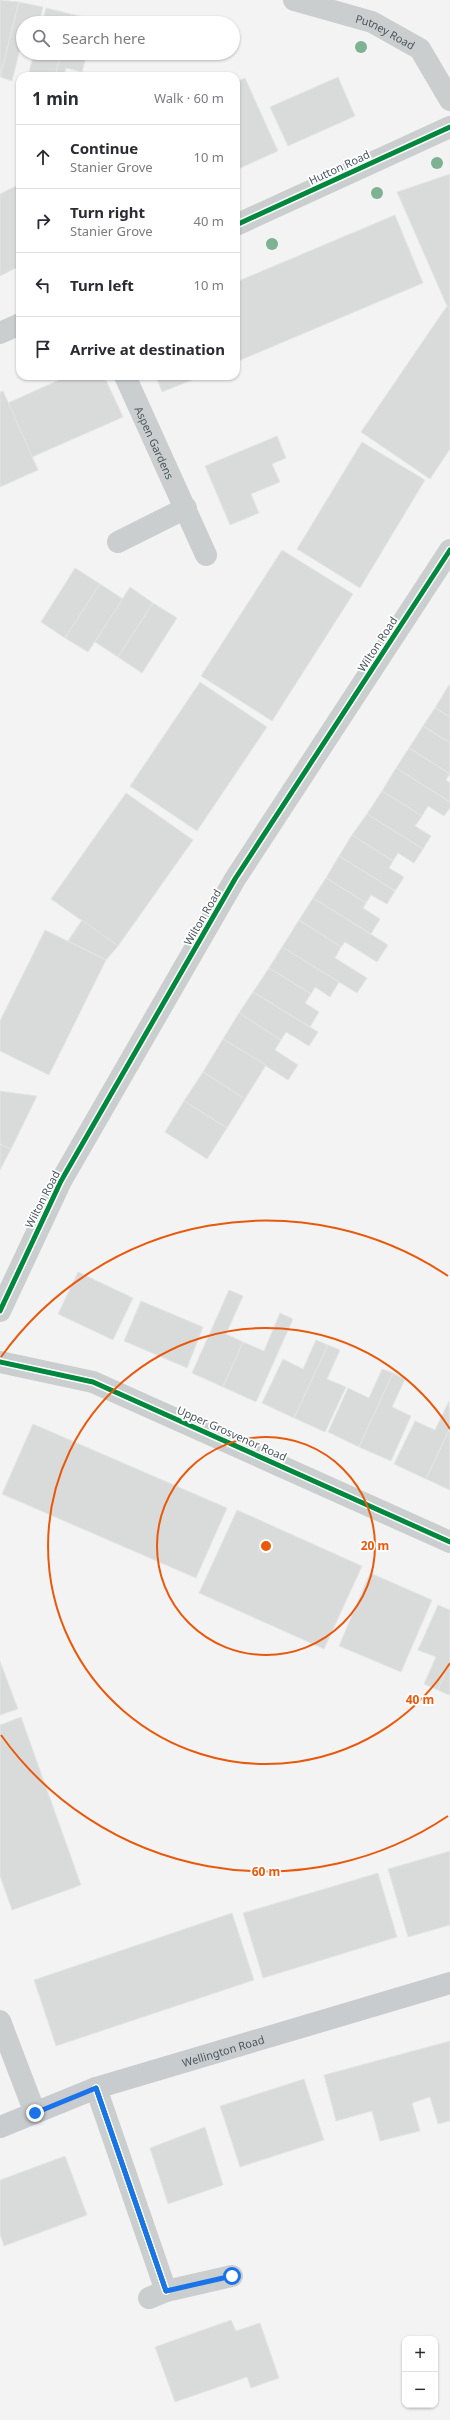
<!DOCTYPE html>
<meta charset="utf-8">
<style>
:root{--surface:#fff;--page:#f2f2f3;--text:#2b2b33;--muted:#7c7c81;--line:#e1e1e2}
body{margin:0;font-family:"Noto Sans",sans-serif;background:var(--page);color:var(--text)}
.controls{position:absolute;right:12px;bottom:12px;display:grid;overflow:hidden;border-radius:8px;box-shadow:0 1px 3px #0004}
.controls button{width:36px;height:36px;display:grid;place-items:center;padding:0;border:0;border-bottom:1px solid var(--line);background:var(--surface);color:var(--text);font:20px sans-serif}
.stop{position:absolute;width:12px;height:12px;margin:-9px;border:3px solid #1a73e8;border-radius:50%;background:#fff}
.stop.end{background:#1a73e8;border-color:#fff;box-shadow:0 1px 4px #0008}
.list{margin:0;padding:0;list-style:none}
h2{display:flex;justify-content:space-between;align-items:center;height:52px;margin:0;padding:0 16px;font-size:17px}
h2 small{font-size:13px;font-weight:400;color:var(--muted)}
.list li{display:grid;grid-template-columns:26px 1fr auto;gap:12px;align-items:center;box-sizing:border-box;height:64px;padding:0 16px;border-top:1px solid var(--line)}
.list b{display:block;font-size:15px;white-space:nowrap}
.list p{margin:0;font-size:13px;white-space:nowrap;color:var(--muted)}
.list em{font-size:13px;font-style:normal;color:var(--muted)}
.icon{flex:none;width:22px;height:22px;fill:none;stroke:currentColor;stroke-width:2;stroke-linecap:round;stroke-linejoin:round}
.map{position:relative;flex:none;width:450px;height:2420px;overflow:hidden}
.search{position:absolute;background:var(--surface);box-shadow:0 1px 3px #0004;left:16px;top:16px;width:224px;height:44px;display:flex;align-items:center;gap:10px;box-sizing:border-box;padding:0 14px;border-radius:22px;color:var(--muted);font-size:15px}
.panel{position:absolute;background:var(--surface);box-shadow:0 1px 3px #0004;left:16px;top:72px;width:224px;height:308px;border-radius:12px}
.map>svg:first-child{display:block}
.building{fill:#d9dbdb;stroke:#e4e5e6}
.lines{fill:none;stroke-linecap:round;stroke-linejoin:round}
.minor{stroke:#cbcece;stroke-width:22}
.major{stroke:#c8ccce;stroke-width:22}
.cycleway-casing{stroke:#fff;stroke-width:8}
.cycleway{stroke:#00873e;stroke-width:5}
.tree{fill:#7eb292}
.route{stroke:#1a73e8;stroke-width:5}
.ring{fill:none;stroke:#e8590c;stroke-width:2}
.labels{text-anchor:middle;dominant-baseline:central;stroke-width:3.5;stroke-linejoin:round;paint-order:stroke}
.street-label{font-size:11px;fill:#4b575e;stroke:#fff}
.centre{fill:#e8590c;stroke:#fff;stroke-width:2}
.ring-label{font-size:12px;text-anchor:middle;font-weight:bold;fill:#e8590c;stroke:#fff;stroke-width:3.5;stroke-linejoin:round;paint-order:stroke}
</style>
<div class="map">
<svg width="450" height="2420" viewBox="0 0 450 2420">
<rect width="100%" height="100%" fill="#f3f3f3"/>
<!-- building -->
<g class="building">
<polygon points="0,0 19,2 0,77"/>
<polygon points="19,2 43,7 39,23 23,23 23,49 20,49 12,81 0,77"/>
<polygon points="46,8 71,14 68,23 42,23"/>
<polygon points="71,14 95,20 94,23 68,23"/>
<polygon points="34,53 61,53 55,76 28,76"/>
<polygon points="61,53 87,53 82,72 66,68 64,76 55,76"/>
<polygon points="338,77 355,116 288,146 270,107"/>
<polygon points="245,78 278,151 236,170 236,82"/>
<polygon points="450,174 450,308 447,306 397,192"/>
<polygon points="20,184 20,266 0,276 0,194"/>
<polygon points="395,215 423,283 236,362 236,282"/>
<polygon points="447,306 450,308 450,449 430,479 361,432"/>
<polygon points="68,376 104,376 123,417 32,457 8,403"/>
<polygon points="156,376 202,376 162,392"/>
<polygon points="3,391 38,470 0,487 0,392"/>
<polygon points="277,436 286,458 272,464 280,482 251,494 259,513 230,525 205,466"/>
<polygon points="362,442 425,480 360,588 297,549"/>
<polygon points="282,550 353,594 272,721 201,676"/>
<polygon points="75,568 100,584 65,638 41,622"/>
<polygon points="100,584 123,599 88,652 65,638"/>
<polygon points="130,587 153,603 118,657 95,642"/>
<polygon points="153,603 177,618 142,673 118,657"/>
<polygon points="200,682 267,727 197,831 130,786"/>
<polygon points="449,685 450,685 450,717 435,708"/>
<polygon points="435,708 450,717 450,743 423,726"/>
<polygon points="423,726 450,743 450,774 409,748"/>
<polygon points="409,748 450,774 446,780 450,783 450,802 396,768"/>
<polygon points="396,768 450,802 450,808 444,816 428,806 422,816 382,791"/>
<polygon points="382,791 422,816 415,826 431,836 423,849 367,814"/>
<polygon points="126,793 193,840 118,946 51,899"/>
<polygon points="367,814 423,849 414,863 398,853 393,861 352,835"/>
<polygon points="352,835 393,861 389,868 404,877 395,891 339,856"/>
<polygon points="339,856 395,891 387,904 371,895 366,903 326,878"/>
<polygon points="326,878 366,903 363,908 380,919 371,934 313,898"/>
<polygon points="313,898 388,945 377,962 345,942 341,947 299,920"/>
<polygon points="82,920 118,946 106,960 68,941"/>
<polygon points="299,920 341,947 335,958 367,978 357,993 282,947"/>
<polygon points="45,930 106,960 49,1075 0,1051 0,1021"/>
<polygon points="282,947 339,982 330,997 315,987 311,994 269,968"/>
<polygon points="269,968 311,994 305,1003 319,1012 310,1027 253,992"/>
<polygon points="253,992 318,1032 309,1046 286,1032 281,1040 239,1013"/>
<polygon points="239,1013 281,1040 275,1050 298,1065 288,1080 223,1039"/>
<polygon points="223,1039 266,1065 245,1099 203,1072"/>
<polygon points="203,1072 245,1099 227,1128 184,1101"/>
<polygon points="0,1091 37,1096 11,1149 0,1144"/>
<polygon points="184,1101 227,1128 207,1159 165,1132"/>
<polygon points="0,1144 11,1149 0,1170"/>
<polygon points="78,1272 133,1298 113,1340 58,1314"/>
<polygon points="229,1290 243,1296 226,1334 243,1342 223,1387 192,1373"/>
<polygon points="141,1301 203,1327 187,1368 124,1341"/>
<polygon points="280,1313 293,1319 256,1402 223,1387 243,1342 264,1351"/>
<polygon points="316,1340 328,1345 294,1418 262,1403 283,1359 303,1369"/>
<polygon points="328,1345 340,1350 327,1379 346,1387 325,1432 294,1418"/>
<polygon points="382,1369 393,1373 359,1447 328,1432 348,1388 369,1398"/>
<polygon points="393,1373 405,1379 392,1407 411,1416 391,1461 359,1447"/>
<polygon points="449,1401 450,1428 426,1479 394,1464 415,1421 435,1430"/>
<polygon points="33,1424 227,1508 196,1578 2,1494"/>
<polygon points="450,1428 450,1490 426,1479"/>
<polygon points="237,1510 362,1566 324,1649 199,1593"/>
<polygon points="370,1573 432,1600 401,1672 339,1646"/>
<polygon points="438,1605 450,1610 450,1661 438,1690 424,1684 436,1657 418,1650"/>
<polygon points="0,1661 18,1709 0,1715"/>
<polygon points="450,1661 450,1693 449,1695 438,1690"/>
<polygon points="21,1717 81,1885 12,1910 0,1876 0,1725"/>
<polygon points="450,1851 450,1925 408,1937 388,1869"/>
<polygon points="378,1873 397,1937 263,1978 243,1913"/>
<polygon points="232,1913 254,1980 56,2046 34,1980"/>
<polygon points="450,2041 450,2121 438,2124 430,2097 412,2103 420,2131 380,2141 372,2111 336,2121 324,2075"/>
<polygon points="304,2079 324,2140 240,2167 220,2106"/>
<polygon points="205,2127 223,2185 168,2204 150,2148"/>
<polygon points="65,2156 87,2215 4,2246 0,2234 0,2180"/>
<polygon points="231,2320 236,2331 260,2323 279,2378 251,2388 247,2377 175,2402 155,2347"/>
</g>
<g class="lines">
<!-- minor -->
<g class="minor">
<path id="s1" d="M294,0L372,22L420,49L450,100"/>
<polyline points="236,225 450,127"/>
<polyline points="0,333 20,324"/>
<path id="s2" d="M125,376L206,555"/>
<polyline points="118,542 186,508"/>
<polyline points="0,1311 61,1181 235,879 450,550"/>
<polyline points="0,1362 93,1382 450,1542"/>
<polyline points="0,2021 35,2113"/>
<polyline points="96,2088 166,2291"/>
<polyline points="149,2298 166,2291 232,2276"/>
</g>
<!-- major -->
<path class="major" id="s3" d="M0,2127L96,2088L450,1983"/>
<defs>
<g id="cycleway">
<polyline points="236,225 450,127"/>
<polyline points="0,1311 61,1181 235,879 450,550"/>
<polyline points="0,1362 93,1382 450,1542"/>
<polyline points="96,2088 166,2291"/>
</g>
</defs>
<!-- cycleway casing -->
<use href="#cycleway" class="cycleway-casing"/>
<!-- cycleway -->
<use href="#cycleway" class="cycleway"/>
</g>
<!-- trees -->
<g class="tree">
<circle cx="361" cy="47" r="6"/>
<circle cx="437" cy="163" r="6"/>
<circle cx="377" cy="193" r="6"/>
<circle cx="272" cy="244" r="6"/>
</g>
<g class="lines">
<!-- route -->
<polyline class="route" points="35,2113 96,2088 166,2291 232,2276"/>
</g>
<!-- distance rings -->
<g class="ring">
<circle cx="266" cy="1546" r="109"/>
<path d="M450 1663A218 218 0 1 1 450 1429"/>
<path d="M448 1816A326 326 0 0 1 1 1735M1 1357A326 326 0 0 1 448 1276"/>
</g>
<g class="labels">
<!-- street labels -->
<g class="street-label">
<text stroke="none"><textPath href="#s1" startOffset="97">Putney Road</textPath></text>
<text transform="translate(339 167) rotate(-25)">Hutton Road</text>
<text stroke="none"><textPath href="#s2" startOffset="73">Aspen Gardens</textPath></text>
<text transform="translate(377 644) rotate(-57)">Wilton Road</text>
<text transform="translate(202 917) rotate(-60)">Wilton Road</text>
<text transform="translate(42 1199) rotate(-63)">Wilton Road</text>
<text transform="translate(232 1433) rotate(24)">Upper Grosvenor Road</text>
<text stroke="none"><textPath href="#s3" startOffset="236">Wellington Road</textPath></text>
</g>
</g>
<circle cx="266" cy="1546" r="6" class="centre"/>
<g class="ring-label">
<text x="375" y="1550">20 m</text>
<text x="420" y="1704">40 m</text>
<text x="266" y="1876">60 m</text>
</g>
</svg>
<div class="controls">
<button>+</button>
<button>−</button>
</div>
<div class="stop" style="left:232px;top:2276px"></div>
<div class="stop end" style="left:35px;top:2113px"></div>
<div class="search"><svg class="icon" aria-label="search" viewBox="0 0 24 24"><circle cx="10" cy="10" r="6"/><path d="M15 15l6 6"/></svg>Search here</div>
<section class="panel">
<h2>1 min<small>Walk · 60 m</small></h2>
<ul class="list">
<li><svg class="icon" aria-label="ahead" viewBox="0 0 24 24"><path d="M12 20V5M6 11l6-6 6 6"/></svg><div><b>Continue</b><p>Stanier Grove</p></div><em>10 m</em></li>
<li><svg class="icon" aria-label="right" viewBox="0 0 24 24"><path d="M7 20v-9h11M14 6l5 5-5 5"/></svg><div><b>Turn right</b><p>Stanier Grove</p></div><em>40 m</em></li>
<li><svg class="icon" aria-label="left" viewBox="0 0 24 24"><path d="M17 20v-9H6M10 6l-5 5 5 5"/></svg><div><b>Turn left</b></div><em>10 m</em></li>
<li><svg class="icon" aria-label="arrive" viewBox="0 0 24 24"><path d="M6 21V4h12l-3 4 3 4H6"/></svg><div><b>Arrive at destination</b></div></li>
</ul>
</section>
</div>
